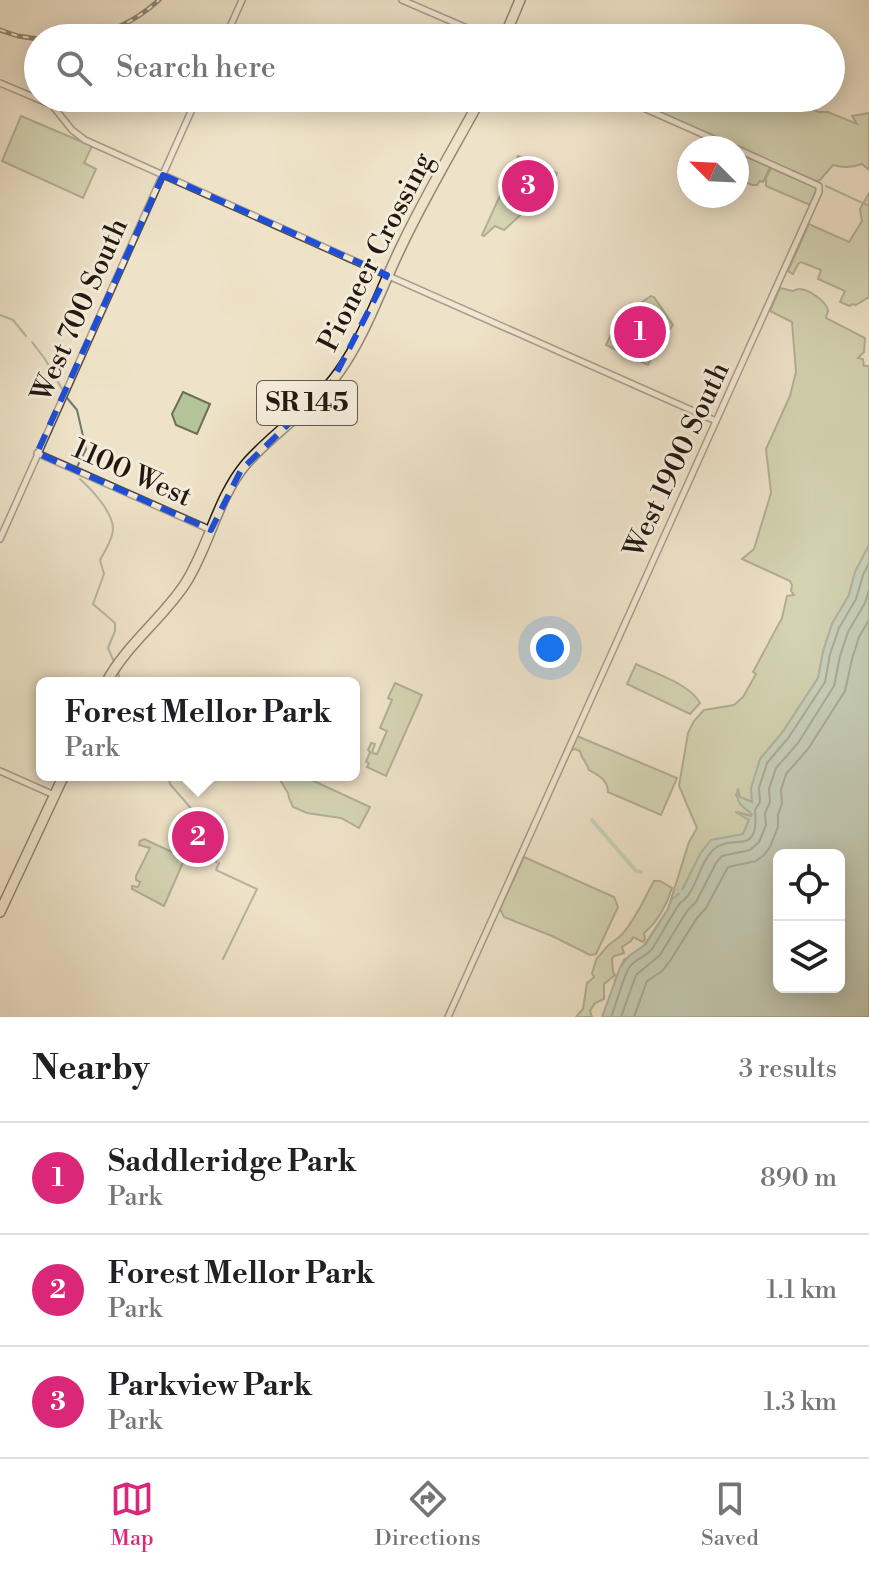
<!DOCTYPE html>
<style>
:root{--surface:#fff;--page:#f6f6f6;--text:#202124;--muted:#757577;--line:#e0e0e0;--accent:#db2777}
body{margin:0;font-family:"Libre Bodoni",serif;background:var(--page);color:var(--text)}
.controls{position:absolute;right:24px;bottom:24px;display:grid;overflow:hidden;border-radius:12px;box-shadow:0 4px 20px #0003}
.controls button{width:72px;height:72px;display:grid;place-items:center;padding:0;border:0;border-bottom:2px solid var(--line);background:var(--surface);color:var(--text);font:40px sans-serif}
.compass{position:absolute;left:677px;top:136px;width:72px;height:72px;border-radius:50%;background:var(--surface);box-shadow:0 4px 20px #0003;rotate:294deg}
.you{position:absolute;left:550px;top:648px;width:28px;height:28px;margin:-20px;border:6px solid #fff;border-radius:50%;background:#1a73e8;box-shadow:0 0 0 12px #1a73e833}
.badge{display:grid;place-items:center;width:52px;height:52px;border-radius:50%;background:var(--accent);color:#fff;font-size:26px;font-weight:700}
.pin{position:absolute;translate:-50% -50%;border:4px solid #fff;box-shadow:0 2px 8px #0006}
.popup{position:absolute;left:36px;top:677px;width:324px;height:104px;box-sizing:border-box;display:grid;place-content:center;border-radius:12px;background:var(--surface);filter:drop-shadow(0 2px 6px #0005);font-size:26px;white-space:nowrap;color:var(--muted)}
.popup b{font-size:30px;color:var(--text)}
.popup::after{content:'';position:absolute;left:50%;top:100%;margin-left:-16px;border:16px solid transparent;border-top-color:var(--surface)}
.list{margin:0;padding:0;list-style:none}
h2{display:flex;justify-content:space-between;align-items:center;height:104px;margin:0;padding:0 32px;font-size:34px}
h2 small{font-size:26px;font-weight:400;color:var(--muted)}
.list li{display:grid;grid-template-columns:52px 1fr auto;gap:24px;align-items:center;box-sizing:border-box;height:112px;padding:0 32px;border-top:2px solid var(--line)}
.list b{display:block;font-size:30px;white-space:nowrap}
.list p{margin:0;font-size:26px;white-space:nowrap;color:var(--muted)}
.list em{font-size:26px;font-style:normal;color:var(--muted)}
.icon{flex:none;width:44px;height:44px;fill:none;stroke:currentColor;stroke-width:2;stroke-linecap:round;stroke-linejoin:round}
.map{position:relative;flex:none;width:869px;height:1017px;overflow:hidden}
.search{position:absolute;background:var(--surface);box-shadow:0 4px 20px #0003;left:24px;right:24px;top:24px;height:88px;display:flex;align-items:center;gap:20px;box-sizing:border-box;padding:0 28px;border-radius:44px;color:var(--muted);font-size:30px}
.sheet{height:440px;background:var(--surface)}
nav{display:flex;justify-content:space-around;align-items:center;box-sizing:border-box;height:112px;border-top:2px solid var(--line);background:var(--surface);font-size:22px;color:var(--muted)}
nav a{display:grid;justify-items:center;gap:4px}
nav .on{color:var(--accent)}
.map>svg:first-child{display:block}
.green{fill:#b4c499;stroke:#6c6e55;stroke-width:2}
.water{fill:#9bbfaf;stroke:#6b7c70;stroke-width:2;fill-rule:evenodd}
.lines{fill:none;stroke-linecap:round;stroke-linejoin:round}
.shore{stroke:#5f6c60;stroke-width:2}
.stream{stroke:#6b7c70;stroke-width:2}
.canal{stroke:#9bbfaf;stroke-width:4}
.minor-casing{stroke:#564a3f;stroke-width:8}
.highway-casing{stroke:#231811;stroke-width:12}
.minor{stroke:#f4ecdb;stroke-width:5}
.highway{stroke:#eee2c8;stroke-width:9}
.rail-casing{stroke:#231811;stroke-width:5}
.rail{stroke:#f4ecdb;stroke-width:2;stroke-dasharray:6;stroke-linecap:butt}
.marked{fill:none;stroke:#1d4ed8;stroke-width:6;stroke-dasharray:16 10;stroke-linejoin:round}
.labels{text-anchor:middle;dominant-baseline:central;stroke-width:6;stroke-linejoin:round;paint-order:stroke}
.shield{fill:#f4ecdb;stroke:#62584e;stroke-width:2}
.shield-label{font-size:26px;font-weight:bold;fill:#231811}
.street-label{font-size:28px;fill:#231811;stroke:#f4ecdb}
</style>
<div class="map">
<svg width="869" height="1017" viewBox="0 0 869 1017">
<rect width="100%" height="100%" fill="#eee2c8"/>
<filter id="stains"><feTurbulence type="fractalNoise" baseFrequency=".0025" numOctaves="4"/><feColorMatrix values="0 0 0 0 .2 0 0 0 0 .09 0 0 0 0 .02 0 0 0 .5 -.17"/></filter>
<radialGradient id="worn" r=".72"><stop offset=".6" stop-color="#630" stop-opacity="0"/><stop offset="1" stop-color="#630" stop-opacity=".3"/></radialGradient>
<!-- green -->
<g class="green">
<path d="M649,98H795L798,101L818,112H828L857,124L852,116L869,113V170L862,164C852,168 843,168 833,165L820,180L816,181L646,107Z"/>
<polygon points="21,116 92,146 84,163 96,169 83,198 2,161"/>
<polygon points="740,154 770,167 763,182 760,181 757,185 752,185 738,179 737,158"/>
<polygon points="518,156 557,173 545,203 531,198 525,211 504,230 495,226 484,236 482,235"/>
<polygon points="771,168 817,188 810,205 766,186 766,178"/>
<polygon points="869,193 869,297 856,305 852,304 850,306 840,302 845,291 818,279 821,270 801,262 798,264 793,274 788,271 809,224 849,242 862,221 860,209"/>
<path d="M780,288L793,291C795,290 797,289 799,289C808,289 827,301 828,311C828,313 826,315 826,318L865,338L864,352L858,358L863,359L864,366H869V545L855,572L849,595L832,624L823,652L818,678L782,733L760,759L752,802L740,797L738,791L736,795L752,813V816L737,812L749,820L743,834L695,884L614,982L624,960L643,947L668,909L689,842L697,828L679,786L688,733L694,721L704,710L734,705L743,697L756,674L753,672L782,618L787,596L794,595L791,591L792,585L790,581L742,559L754,549L771,493L766,449L790,396L796,372L792,322L770,311Z"/>
<path d="M651,296L654,297L673,325L662,339L648,365L606,345C617,319 628,311 651,296Z"/>
<polygon points="183,392 210,404 197,434 176,425 172,414"/>
<path d="M636,664C654,673 690,684 700,703L690,714L627,684Z"/>
<polygon points="395,683 422,695 386,776 367,767 369,763 366,762 370,752 368,750 371,743 375,744 372,753 377,754 387,731 380,728 392,700 388,698"/>
<path d="M577,736L677,778L661,815L608,792C608,780 598,775 589,770C587,763 581,758 580,751L575,749L570,751Z"/>
<polygon points="277,775 301,775 370,807 359,828 341,818 307,813 293,807 289,798 288,793"/>
<polygon points="194,818 195,825 220,851 216,862 185,850"/>
<polygon points="144,839 185,858 164,906 132,889 132,886 138,887 140,882 136,880 136,876 150,848 139,845 140,841"/>
<polygon points="524,857 614,897 618,907 596,954 590,955 552,936 504,917 500,909"/>
<path d="M654,881H660L672,888C667,904 657,923 644,933L645,939L643,942L633,937L631,941L622,947L624,953L614,956L612,959L613,972L615,975L604,984V999L595,1003L590,1011L592,1017H576L583,1009L587,983L594,977L592,973L597,958C600,956 602,952 605,949C610,942 619,939 624,932C637,916 644,899 654,881Z"/>
</g>
<!-- water -->
<path class="water" d="M869,545V1017H602L620,968L629,956L646,944L668,909L672,899L681,892L700,854L711,840L743,834L749,820L735,812L751,816L752,814C742,807 735,802 738,788L740,797L752,802L751,788L760,759L782,733L818,678L823,652L832,624L849,595L855,572ZM779,855H839V987H779Z"/>
<g class="lines">
<!-- shore -->
<g class="shore">
<path d="M611,1017C616,1005 624,974 630,966C637,959 646,956 652,949C661,935 669,920 678,906C682,899 681,904 686,898C698,884 700,862 714,849C732,833 760,858 755,810L760,802L759,788L767,763L789,737L825,682L830,654L839,628L856,599L863,575L869,563"/>
<polyline points="621,1017 636,975 660,955 687,911 696,902 716,863 722,856 750,850 759,842 766,825 765,813 770,802 769,789 776,768 798,743 834,686 840,656 848,632 865,603 869,590"/>
<polyline points="634,1017 647,981 662,971 670,961 697,918 706,908 728,867 756,861 764,855 770,847 778,827 778,815 782,803 781,790 786,774 808,749 845,691 852,659 859,637 869,620"/>
</g>
<!-- stream -->
<g class="stream">
<polyline points="826,186 869,206"/>
<polyline points="0,315 13,320 26,336"/>
<polyline points="32,342 45,359 62,389"/>
<polyline points="67,398 77,410 86,449 77,467"/>
<path d="M80,479C92,490 113,512 113,529C113,539 105,551 100,560L104,574L93,604L115,623V631L108,648L114,662"/>
<polyline points="118,671 120,683"/>
<polyline points="168,775 170,784 195,813 195,816"/>
<polyline points="219,863 216,870 257,889 223,959"/>
</g>
<!-- canal -->
<g class="canal">
<polyline points="592,820 636,871 641,872"/>
<polyline points="677,888 681,892"/>
</g>
<defs>
<g id="minor">
<polyline points="402,0 490,38"/>
<polyline points="225,38 242,0"/>
<polyline points="0,83 52,105 72,130 85,140 348,258 716,421"/>
<polyline points="621,98 734,148"/>
<polyline points="37,453 211,530"/>
<polyline points="0,539 197,98"/>
<polyline points="0,771 54,795"/>
<polyline points="448,1017 819,192 819,186 737,149"/>
</g>
<g id="highway">
<polyline points="504,38 520,0"/>
<path d="M106,683C126,645 162,619 185,584C209,547 217,499 245,465C274,431 313,409 339,372C366,334 381,288 401,247C425,196 454,148 481,98"/>
<polyline points="0,912 64,775"/>
</g>
</defs>
<!-- minor casing -->
<use href="#minor" class="minor-casing"/>
<!-- highway casing -->
<use href="#highway" class="highway-casing"/>
<!-- minor -->
<use href="#minor" class="minor"/>
<!-- highway -->
<use href="#highway" class="highway"/>
<defs>
<g id="rail">
<polyline points="0,30 18,36 38,39"/>
<path d="M82,38C111,33 137,20 159,0"/>
</g>
</defs>
<!-- rail casing -->
<use href="#rail" class="rail-casing"/>
<!-- rail -->
<use href="#rail" class="rail"/>
</g>
<!-- marked area -->
<path d="M0 0H869V1017H0ZM163,175L387,275L332,382L241,470L211,530L37,453Z" fill="#eee2c8" fill-opacity=".55" fill-rule="evenodd"/>
<path class="marked" d="M163,175L387,275L332,382L241,470L211,530L37,453Z"/>
<g class="labels">
<!-- shield labels -->
<rect class="shield" x="257" y="381" width="100" height="44" rx="6"/>
<g class="shield-label">
<text x="307" y="403">SR 145</text>
</g>
<!-- street labels -->
<g class="street-label">
<text transform="translate(376 252) rotate(-63)">Pioneer Crossing</text>
<text transform="translate(80 310) rotate(-66)">West 700 South</text>
<text transform="translate(677 460) rotate(-65)">West 1900 South</text>
<text transform="translate(132 473) rotate(24)">1100 West</text>
</g>
</g>
<rect width="100%" height="100%" filter="url(#stains)"/>
<rect width="100%" height="100%" fill="url(#worn)"/>
</svg>
<div class="controls">
<button><svg class="icon" aria-label="locate" viewBox="0 0 24 24"><circle cx="12" cy="12" r="6"/><path d="M12 2v4M12 18v4M2 12h4M18 12h4"/></svg></button>
<button><svg class="icon" aria-label="layers" viewBox="0 0 24 24"><path d="M12 4l9 5-9 5-9-5zM3 14l9 5 9-5"/></svg></button>
</div>
<svg class="compass" viewBox="-18 -18 36 36"><path d="M0-13l5 13h-10z" fill="#e53935"/><path d="M0 13l5-13h-10z" fill="#757577"/></svg>
<div class="you"></div>
<div class="pin badge" style="left:640px;top:332px">1</div>
<div class="pin badge" style="left:198px;top:837px">2</div>
<div class="popup"><b>Forest Mellor Park</b>Park</div>
<div class="pin badge" style="left:528px;top:186px">3</div>
<div class="search"><svg class="icon" aria-label="search" viewBox="0 0 24 24"><circle cx="10" cy="10" r="6"/><path d="M15 15l6 6"/></svg>Search here</div>
</div>
<section class="sheet">
<h2>Nearby<small>3 results</small></h2>
<ul class="list">
<li><span class="badge">1</span><div><b>Saddleridge Park</b><p>Park</p></div><em>890 m</em></li>
<li><span class="badge">2</span><div><b>Forest Mellor Park</b><p>Park</p></div><em>1.1 km</em></li>
<li><span class="badge">3</span><div><b>Parkview Park</b><p>Park</p></div><em>1.3 km</em></li>
</ul>
</section>
<nav>
<a class="on"><svg class="icon" aria-label="map" viewBox="0 0 24 24"><path d="M3 6l6-2 6 2 6-2v14l-6 2-6-2-6 2zM9 4v14M15 6v14"/></svg>Map</a>
<a><svg class="icon" aria-label="directions" viewBox="0 0 24 24"><path d="M12 3l9 9-9 9-9-9zM9 14v-3h6M13 9l2 2-2 2"/></svg>Directions</a>
<a><svg class="icon" aria-label="saved" viewBox="0 0 24 24"><path d="M7 4h10v16l-5-4-5 4z"/></svg>Saved</a>
</nav>
